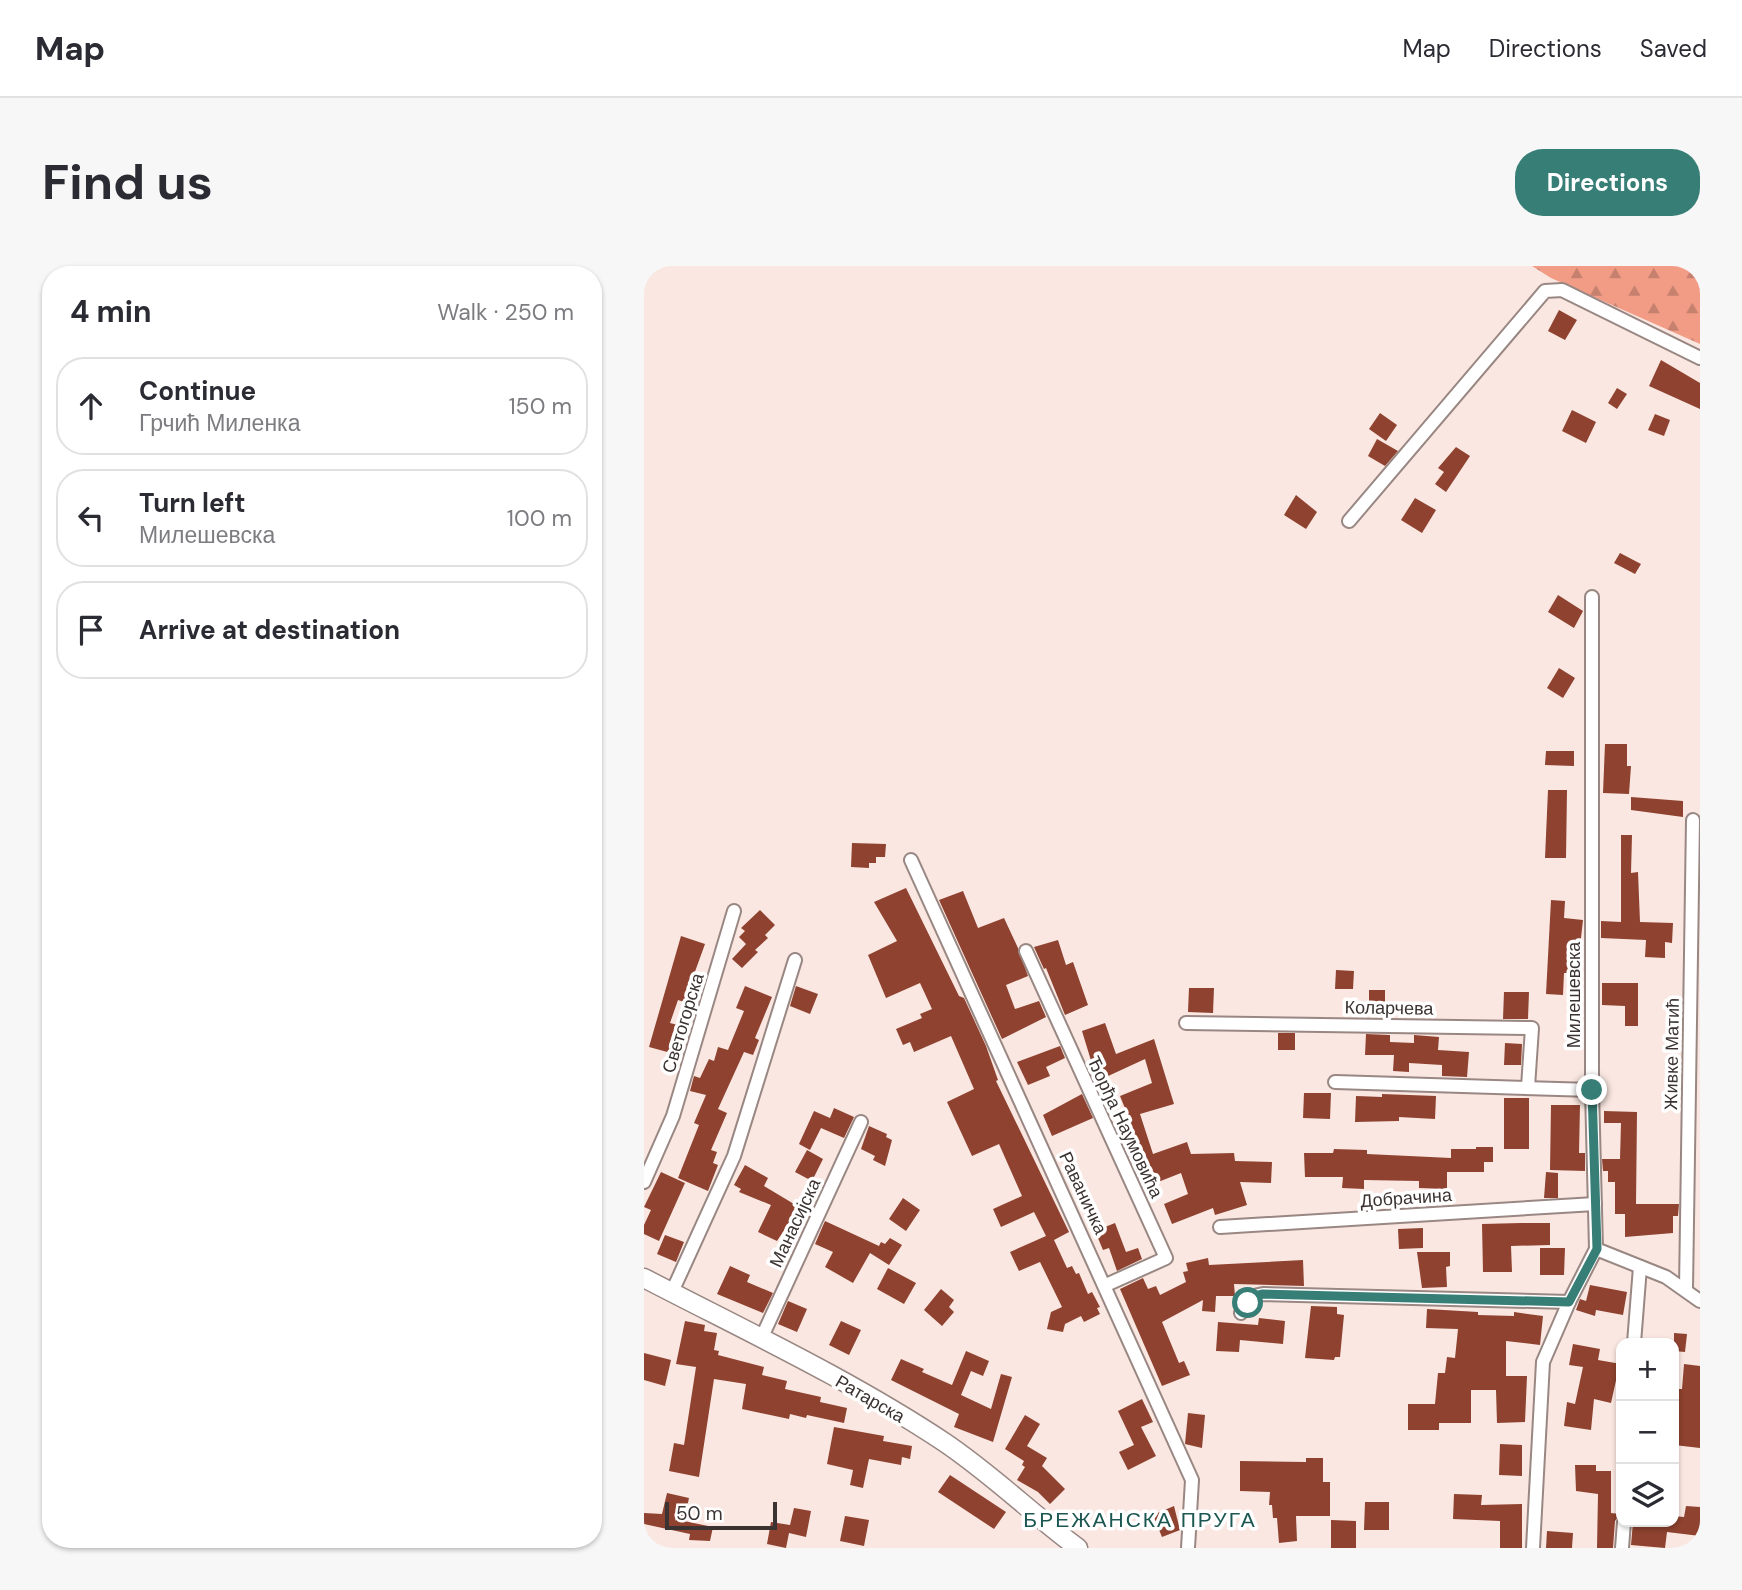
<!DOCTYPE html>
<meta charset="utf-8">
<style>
:root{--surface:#fff;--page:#f7f7f7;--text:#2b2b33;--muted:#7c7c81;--line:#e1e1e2;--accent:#377e76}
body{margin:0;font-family:"DM Sans",sans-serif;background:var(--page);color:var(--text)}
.controls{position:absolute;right:21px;bottom:21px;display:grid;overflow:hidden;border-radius:14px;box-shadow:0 2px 5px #0004}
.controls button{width:63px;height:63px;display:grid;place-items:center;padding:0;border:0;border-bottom:2px solid var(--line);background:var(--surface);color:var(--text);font:35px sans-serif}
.scale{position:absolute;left:21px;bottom:18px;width:112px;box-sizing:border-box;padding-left:7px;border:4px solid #3a3331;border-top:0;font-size:19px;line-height:24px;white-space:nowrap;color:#3a3331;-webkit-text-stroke:5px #fff;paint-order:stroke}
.stop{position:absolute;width:21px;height:21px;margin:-16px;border:5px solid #377e76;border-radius:50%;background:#fff}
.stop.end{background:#377e76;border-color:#fff;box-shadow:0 2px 7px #0008}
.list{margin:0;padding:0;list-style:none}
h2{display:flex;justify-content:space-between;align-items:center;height:91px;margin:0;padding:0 28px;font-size:30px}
h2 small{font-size:23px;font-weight:400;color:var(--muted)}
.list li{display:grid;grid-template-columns:46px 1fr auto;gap:21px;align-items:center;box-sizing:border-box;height:98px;margin:0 14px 14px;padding:0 14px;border:2px solid var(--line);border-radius:28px}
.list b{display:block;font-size:26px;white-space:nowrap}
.list p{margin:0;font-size:23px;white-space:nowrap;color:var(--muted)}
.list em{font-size:23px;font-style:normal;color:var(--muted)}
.icon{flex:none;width:38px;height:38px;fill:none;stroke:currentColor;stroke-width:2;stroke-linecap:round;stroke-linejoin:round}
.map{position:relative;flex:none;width:1056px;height:1282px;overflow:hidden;border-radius:28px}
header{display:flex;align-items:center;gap:42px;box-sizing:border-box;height:98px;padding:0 35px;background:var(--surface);border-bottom:2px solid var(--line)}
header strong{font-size:33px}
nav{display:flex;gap:38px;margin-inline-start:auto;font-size:24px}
.intro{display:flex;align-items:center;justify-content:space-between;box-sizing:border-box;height:168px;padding:0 42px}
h1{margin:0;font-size:49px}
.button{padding:18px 32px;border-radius:28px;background:var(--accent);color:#fff;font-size:24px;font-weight:700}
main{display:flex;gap:42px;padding:0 42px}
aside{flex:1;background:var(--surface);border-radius:28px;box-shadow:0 2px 5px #0004}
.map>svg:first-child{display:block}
.forest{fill:url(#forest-firs)}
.building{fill:#8e422f}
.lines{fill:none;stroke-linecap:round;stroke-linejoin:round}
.street-casing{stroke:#998783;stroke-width:16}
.secondary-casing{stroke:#998783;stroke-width:21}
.street{stroke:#fff;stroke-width:12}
.secondary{stroke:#fff;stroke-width:18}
.route{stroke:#377e76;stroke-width:9}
.labels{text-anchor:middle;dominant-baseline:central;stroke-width:7;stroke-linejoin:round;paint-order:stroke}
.street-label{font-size:18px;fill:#3a3331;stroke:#fff}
.quarter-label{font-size:21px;letter-spacing:2px;fill:#1d5751;stroke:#fff}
</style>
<header>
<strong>Map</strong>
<nav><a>Map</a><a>Directions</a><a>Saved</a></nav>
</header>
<div class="intro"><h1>Find us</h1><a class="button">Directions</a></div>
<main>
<aside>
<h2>4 min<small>Walk · 250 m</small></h2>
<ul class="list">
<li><svg class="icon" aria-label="ahead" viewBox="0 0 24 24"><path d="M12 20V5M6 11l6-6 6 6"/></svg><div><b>Continue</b><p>Грчић Миленка</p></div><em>150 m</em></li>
<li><svg class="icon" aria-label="left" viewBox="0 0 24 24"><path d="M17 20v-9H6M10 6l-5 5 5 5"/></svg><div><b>Turn left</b><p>Милешевска</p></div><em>100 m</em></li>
<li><svg class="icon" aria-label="arrive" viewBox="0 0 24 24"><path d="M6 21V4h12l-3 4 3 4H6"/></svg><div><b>Arrive at destination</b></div></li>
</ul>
</aside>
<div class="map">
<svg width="1056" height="1282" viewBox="0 0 1056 1282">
<defs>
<pattern id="forest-firs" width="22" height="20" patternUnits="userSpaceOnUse" patternTransform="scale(1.75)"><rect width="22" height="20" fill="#f29c86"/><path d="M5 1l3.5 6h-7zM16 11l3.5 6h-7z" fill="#c5806e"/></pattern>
</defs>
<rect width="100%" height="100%" fill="#fae7e1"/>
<!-- forest -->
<polygon class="forest" points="888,0 1056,0 1056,78 907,12"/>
<!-- building -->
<g class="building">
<polygon points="915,44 933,54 921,74 904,65"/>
<polygon points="1017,94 1056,117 1056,143 1005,120"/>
<polygon points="973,122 983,128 973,143 964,137"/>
<polygon points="928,144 952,156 942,177 918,165"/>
<polygon points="736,147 753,159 742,175 725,163"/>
<polygon points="1011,148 1026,154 1020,170 1004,164"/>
<polygon points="733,173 754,185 741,200 724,190"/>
<polygon points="812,181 826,190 802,226 791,218 800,206 794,202"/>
<polygon points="652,229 673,246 662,263 640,249"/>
<polygon points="771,232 792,244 778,267 757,254"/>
<polygon points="976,287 997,298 991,308 970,297"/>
<polygon points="914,329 939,345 930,362 904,346"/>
<polygon points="915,402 931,412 919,432 903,422"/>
<polygon points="961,478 983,478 983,500 987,500 985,528 959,527"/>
<polygon points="902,485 930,485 930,500 901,499"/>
<polygon points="904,524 923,524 922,592 901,592"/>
<polygon points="987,531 1039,535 1039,551 987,544"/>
<polygon points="977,569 988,569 987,607 994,606 996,656 1029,657 1028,677 1021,676 1021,692 1001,691 1002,674 957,672 957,655 977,656"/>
<polygon points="208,577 242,578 241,591 232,591 232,597 225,597 225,602 207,601"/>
<polygon points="262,622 315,730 320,732 342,780 354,814 352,815 425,966 410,974 423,1002 428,1000 432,1008 435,1007 444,1028 448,1026 456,1041 453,1042 456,1048 440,1056 437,1050 421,1058 419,1066 403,1063 407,1046 418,1041 396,996 375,1005 366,986 402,970 390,946 357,961 349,943 378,930 355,878 328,890 303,836 330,823 307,770 270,786 266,776 259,779 252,763 278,752 276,748 288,743 276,717 242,732 224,689 253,675 230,636"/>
<polygon points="319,625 334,662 360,652 374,682 384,710 362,719 371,743 395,735 402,751 358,773 295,634"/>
<polygon points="907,634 921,635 920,652 939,654 933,707 920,707 919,729 902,728"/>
<polygon points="116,644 131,659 121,669 124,672 111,684 114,686 98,702 88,693 102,678 95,671 101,665 97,662"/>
<polygon points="37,670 61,678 40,736 34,734 26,757 34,759 27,787 5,781"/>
<polygon points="414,674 422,699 429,696 444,739 421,749 402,702 400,703 390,681"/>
<polygon points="692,704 710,705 709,723 691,723"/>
<polygon points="958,717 994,717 994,760 981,760 981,740 958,739"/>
<polygon points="101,720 128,731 111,772 115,774 109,789 100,786 74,843 83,847 67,884 73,886 69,897 74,899 64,925 34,912 55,859 50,857 62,829 46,825 50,810 56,812 65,793 70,795 74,781 84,784 100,745 92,742"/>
<polygon points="152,720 174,728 166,748 146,740"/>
<polygon points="545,722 570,722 569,747 544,746"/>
<rect x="725" y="724" width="16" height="16"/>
<polygon points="860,726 885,726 884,753 859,753"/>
<polygon points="461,757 472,788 510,773 530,838 496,848 509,888 543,876 547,888 590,887 591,895 628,896 627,917 596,916 603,939 571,949 569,942 528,958 520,938 544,928 537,907 504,920 489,882 482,884 474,861 487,857 476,830 508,817 501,793 462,811 461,807 452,811 438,765"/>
<rect x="634" y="767" width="17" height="17"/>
<polygon points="722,768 746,769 746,776 770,777 770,769 795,771 794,784 825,786 823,811 798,810 798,799 765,797 765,806 749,805 750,789 721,789"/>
<polygon points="861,777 878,778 877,799 860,799"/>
<polygon points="416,780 421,792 402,801 406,810 384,819 373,796"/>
<polygon points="660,827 687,827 686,853 659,852"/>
<polygon points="438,828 449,852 408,870 399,849"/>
<polygon points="738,828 792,830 791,853 755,851 755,855 711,856 712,830 738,831"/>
<rect x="860" y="832" width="25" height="51"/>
<polygon points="907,839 936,839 935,887 941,887 941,905 906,904"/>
<polygon points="190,842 210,851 200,872 177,862 166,884 155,878 170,845 186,852"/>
<polygon points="960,845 993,846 992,938 1035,938 1034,950 1029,950 1029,967 981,971 981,948 971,948 971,916 964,916 964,905 959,905 958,893 976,893 977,857 960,857"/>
<polygon points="225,860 243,868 242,871 248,874 241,900 229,894 231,890 217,883"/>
<polygon points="832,881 849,881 849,896 840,896 840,906 803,906 803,923 775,922 775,915 720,914 720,923 698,922 699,911 661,911 660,887 689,887 690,883 723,884 723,888 807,892 807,883 832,883"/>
<polygon points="163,884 179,893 168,915 151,906"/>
<polygon points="101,899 124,912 120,920 155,941 133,975 114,966 127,939 95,926 97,923 90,919"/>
<polygon points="17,906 41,917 15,975 0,968 0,959 7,944 0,941"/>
<polygon points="902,906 914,907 914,932 900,932"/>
<polygon points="259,932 276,944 262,965 245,953"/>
<polygon points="181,955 235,980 237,976 241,978 246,972 258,979 245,999 226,987 209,1017 181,1001 189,986 171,978"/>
<polygon points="471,957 482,986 494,982 498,993 473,1005 465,982 459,984 451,965"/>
<polygon points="877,957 906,957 906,979 867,980 868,1006 839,1006 838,958"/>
<polygon points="779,962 779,982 755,983 754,963"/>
<polygon points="21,969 40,976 32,996 13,988"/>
<polygon points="896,982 921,982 920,1009 896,1009"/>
<polygon points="773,986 806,986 806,1000 802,1001 803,1021 778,1022"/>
<polygon points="564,992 565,999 659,994 660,1020 590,1018 591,1030 572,1030 571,1046 558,1045 559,1034 518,1056 535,1097 540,1095 546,1109 518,1120 476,1023 499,1012 504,1023 512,1020 516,1029 542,1016 539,1006 544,1005 542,997"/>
<polygon points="86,1000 106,1009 103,1016 129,1027 119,1047 73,1028"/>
<polygon points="244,1002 272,1017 260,1038 233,1023"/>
<polygon points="946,1019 983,1026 979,1049 952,1044 951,1050 932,1044 936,1033 942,1035"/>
<polygon points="297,1023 310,1034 305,1041 310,1046 298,1060 280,1044"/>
<polygon points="144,1035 163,1043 153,1066 134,1058"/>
<polygon points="667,1040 693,1041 693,1048 700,1049 696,1091 691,1091 690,1094 661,1092"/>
<polygon points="783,1043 834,1046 834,1049 870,1050 870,1046 899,1050 896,1079 862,1075 862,1110 883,1110 881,1156 853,1157 852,1124 827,1124 827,1157 795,1157 795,1164 764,1164 764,1138 791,1138 794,1107 801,1107 803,1091 811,1092 814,1063 782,1062"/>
<polygon points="615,1052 641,1055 639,1078 596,1074 595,1086 572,1085 574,1056 614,1059"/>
<polygon points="41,1055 61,1059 60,1065 73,1067 70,1084 75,1085 74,1089 120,1101 118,1109 143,1115 141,1123 177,1131 176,1136 203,1142 200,1157 163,1149 162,1152 146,1148 145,1153 98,1143 102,1118 70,1113 55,1211 25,1205 30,1177 40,1179 52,1101 32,1098"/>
<polygon points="197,1055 217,1064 205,1089 185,1079"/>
<polygon points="1030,1067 1043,1068 1041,1086 1030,1085"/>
<polygon points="929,1078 956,1083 954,1094 977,1098 977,1111 973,1110 967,1137 950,1133 947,1164 920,1160 923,1136 931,1138 939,1101 925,1099"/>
<polygon points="322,1085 345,1095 339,1110 327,1105 317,1129 347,1143 357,1108 368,1111 349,1176 310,1161 315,1148 247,1114 257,1093 280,1103 278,1106 308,1119"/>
<polygon points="0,1087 27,1094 21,1120 0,1114"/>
<polygon points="1040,1098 1056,1100 1056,1182 1030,1179 1030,1123 1038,1123"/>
<polygon points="498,1133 509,1156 497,1161 512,1190 484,1204 475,1186 490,1179 474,1145"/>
<polygon points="544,1147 561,1149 558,1182 541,1178"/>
<polygon points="381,1149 396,1158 383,1180 403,1192 398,1200 421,1223 406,1238 394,1226 373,1214 381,1201 378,1199 380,1195 361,1183"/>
<polygon points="190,1161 240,1170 239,1175 268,1180 266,1193 258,1191 257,1199 225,1193 219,1222 206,1219 209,1204 183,1198"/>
<polygon points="856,1178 878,1179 878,1210 855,1209"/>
<polygon points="662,1192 679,1192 679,1216 686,1216 686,1250 652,1250 653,1275 635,1277 633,1252 629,1252 628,1239 625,1239 626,1226 596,1225 596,1195 662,1196"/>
<polygon points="931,1199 952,1199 952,1205 967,1205 967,1247 976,1248 971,1255 969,1282 953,1282 954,1228 932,1225"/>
<polygon points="306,1209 362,1246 350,1263 294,1226"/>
<polygon points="23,1227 45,1232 40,1255 69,1261 66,1275 45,1274 46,1268 0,1258 0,1247 18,1248"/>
<polygon points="810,1228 838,1229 837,1239 878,1238 878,1282 856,1282 856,1255 809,1253"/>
<polygon points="721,1236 745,1236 745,1264 720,1264"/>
<polygon points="530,1240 536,1264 518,1271 509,1249"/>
<polygon points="1042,1240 1056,1241 1056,1270 1023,1266 1021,1282 987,1279 989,1256 1030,1256 1030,1250 1040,1251"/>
<polygon points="150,1242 167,1245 162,1271 145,1267 142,1282 123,1278 127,1256 146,1259"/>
<polygon points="201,1250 225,1254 220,1280 196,1275"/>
<polygon points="687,1254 712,1255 712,1282 687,1282"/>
<polygon points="903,1265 929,1267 928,1282 902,1282"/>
</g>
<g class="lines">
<defs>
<g id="street">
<polyline points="705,255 901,25 918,24 1056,92"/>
<polyline points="267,594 548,1214 544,1282"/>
<polyline points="382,685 522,992 462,1019"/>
<polyline points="542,757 888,762 884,821"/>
<polyline points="691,816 948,824"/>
<polyline points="0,916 29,850 90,645"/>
<polyline points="576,961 951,938"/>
<polyline points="952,983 1022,1011 1056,1035"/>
<polyline points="1042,1023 1049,554"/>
<polyline points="28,1026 90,890 151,694"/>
<polyline points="597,1047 610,1030 619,1028 925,1036"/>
<polyline points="117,1073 217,856"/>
<polyline points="990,1077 996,1001"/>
<polyline points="889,1282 899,1096 925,1036 952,983 948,824 948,331"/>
<polyline points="978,1282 980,1256"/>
</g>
<path id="secondary" d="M0,1012C100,1064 205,1113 300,1176C349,1209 388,1248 434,1282"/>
</defs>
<!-- street casing -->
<use href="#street" class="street-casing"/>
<!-- secondary casing -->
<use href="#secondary" class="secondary-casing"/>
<!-- street -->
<use href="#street" class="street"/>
<!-- secondary -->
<use href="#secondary" class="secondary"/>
</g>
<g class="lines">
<!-- route -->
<polyline class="route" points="604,1037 610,1030 618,1028 925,1036 953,983 948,824"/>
</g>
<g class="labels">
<!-- street labels -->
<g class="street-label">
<text transform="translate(930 729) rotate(-90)">Милешевска</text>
<text transform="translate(745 742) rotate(1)">Коларчева</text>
<text transform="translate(39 757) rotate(-73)">Светогорска</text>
<text transform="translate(1028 788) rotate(-89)">Живке Матић</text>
<text transform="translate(481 861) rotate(65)">Ђорђа Наумовића</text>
<text transform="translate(439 927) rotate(65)">Раваничка</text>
<text transform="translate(762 932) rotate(-4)">Добрачина</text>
<text transform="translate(151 957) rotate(-65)">Манасијска</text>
<text transform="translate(226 1133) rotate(30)">Ратарска</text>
</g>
<!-- quarter labels -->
<g class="quarter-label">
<text x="496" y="1254">БРЕЖАНСКА ПРУГА</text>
</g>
</g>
</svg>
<div class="controls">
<button>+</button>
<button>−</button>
<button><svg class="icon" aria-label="layers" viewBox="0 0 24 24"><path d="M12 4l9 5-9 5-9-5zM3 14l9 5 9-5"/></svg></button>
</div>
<div class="scale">50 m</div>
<div class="stop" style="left:604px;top:1037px"></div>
<div class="stop end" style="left:948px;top:824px"></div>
</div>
</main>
